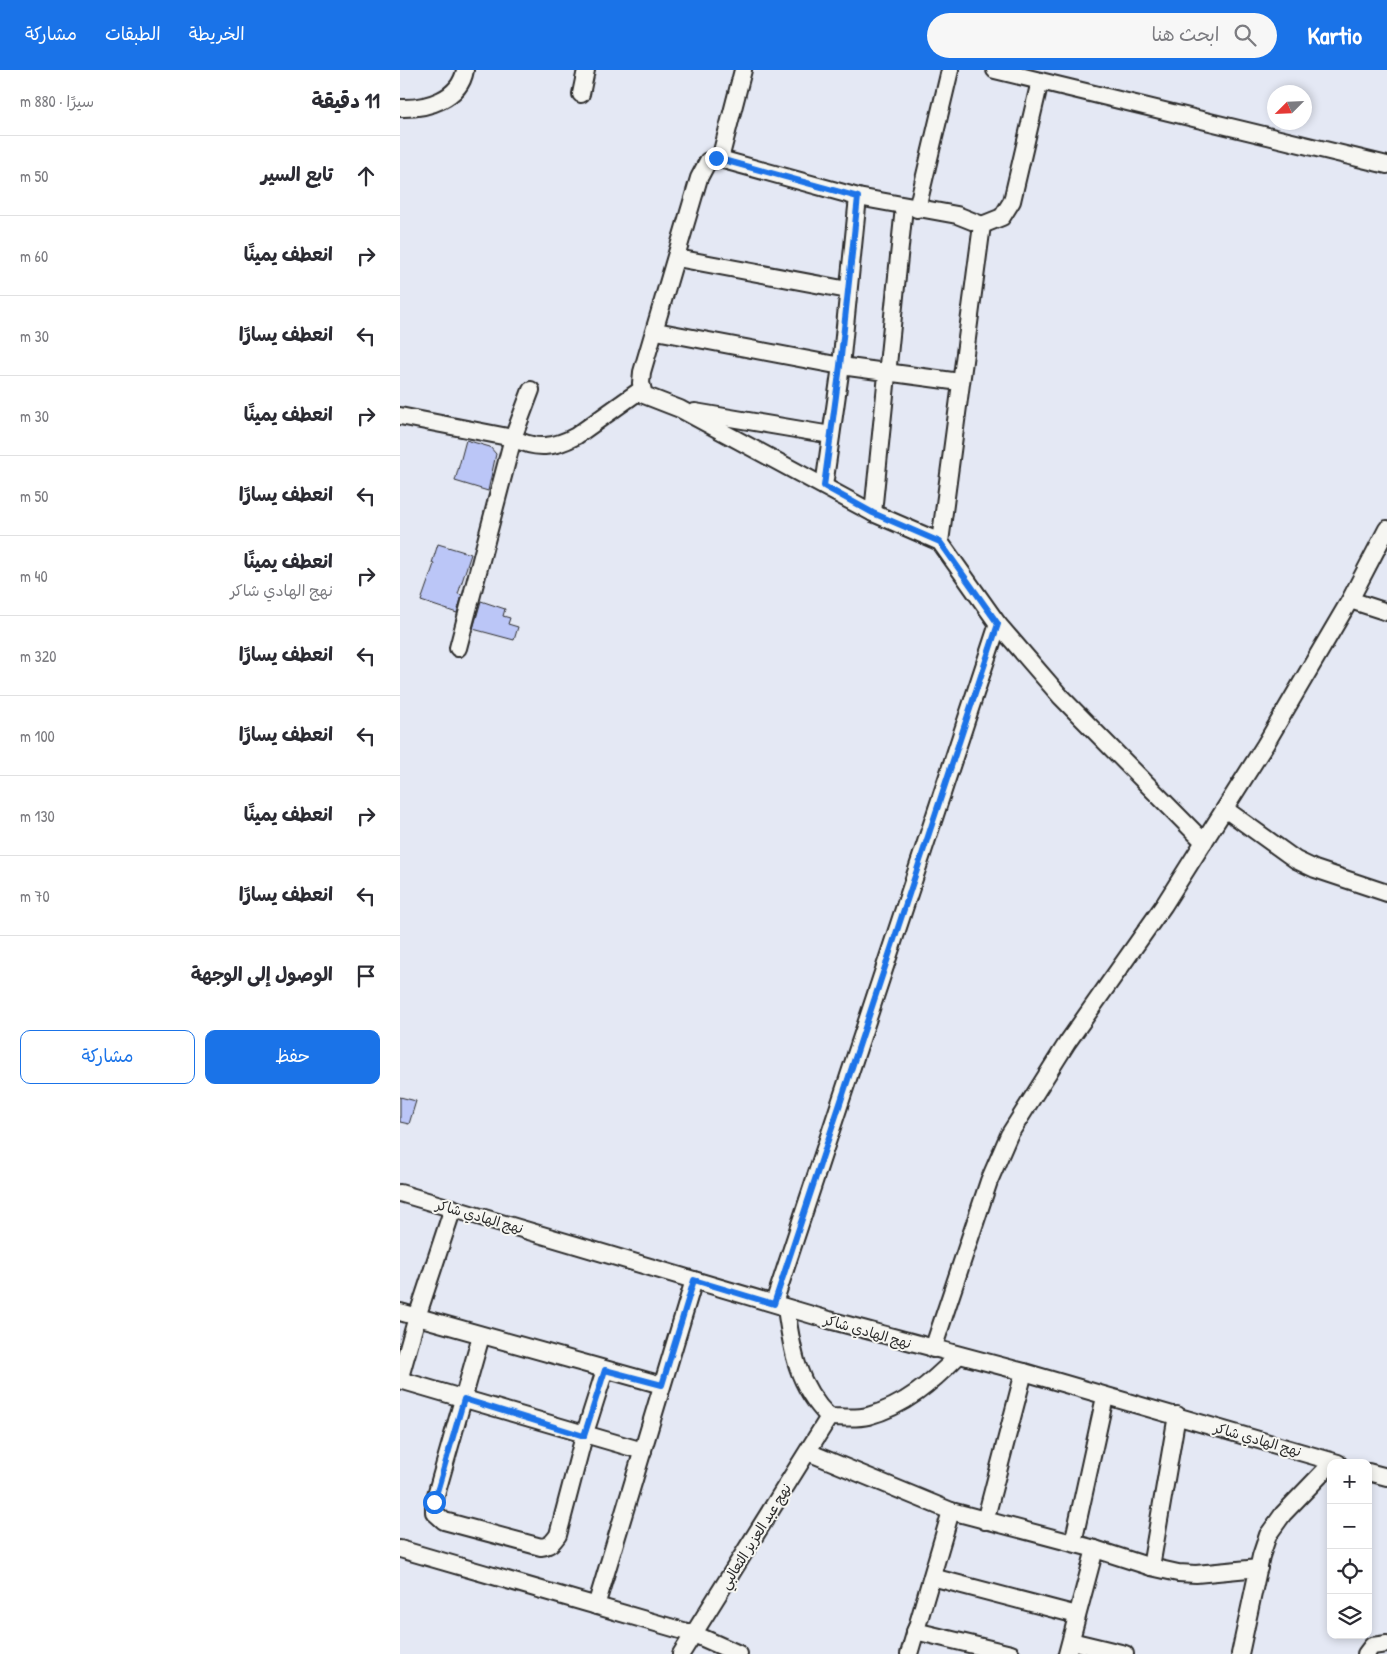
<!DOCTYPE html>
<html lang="ar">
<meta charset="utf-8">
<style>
:root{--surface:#fff;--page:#f7f7f7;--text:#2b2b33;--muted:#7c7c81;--line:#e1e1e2;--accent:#1a73e8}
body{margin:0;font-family:"Patrick Hand","Playpen Sans Arabic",sans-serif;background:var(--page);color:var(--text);direction:rtl}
.controls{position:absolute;right:15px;bottom:15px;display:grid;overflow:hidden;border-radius:10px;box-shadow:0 2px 8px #0003}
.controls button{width:45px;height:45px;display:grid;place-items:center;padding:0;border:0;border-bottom:1px solid var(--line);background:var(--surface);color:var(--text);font:25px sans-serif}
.compass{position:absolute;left:867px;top:15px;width:45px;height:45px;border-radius:50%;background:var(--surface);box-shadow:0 2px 8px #0003;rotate:246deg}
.stop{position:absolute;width:15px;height:15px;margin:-11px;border:4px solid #1a73e8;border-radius:50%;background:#fff}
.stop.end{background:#1a73e8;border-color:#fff;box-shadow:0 1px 5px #0008}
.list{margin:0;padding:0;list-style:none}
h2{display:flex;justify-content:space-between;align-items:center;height:65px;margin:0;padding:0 20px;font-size:21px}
h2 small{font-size:16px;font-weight:400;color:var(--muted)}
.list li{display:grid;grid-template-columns:32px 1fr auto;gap:15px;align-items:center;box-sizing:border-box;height:80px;padding:0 20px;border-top:1px solid var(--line)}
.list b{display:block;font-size:19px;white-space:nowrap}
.list p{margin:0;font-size:16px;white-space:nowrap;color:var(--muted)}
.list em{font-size:16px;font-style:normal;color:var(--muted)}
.actions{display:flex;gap:10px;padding:15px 20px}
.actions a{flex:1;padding:11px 0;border:1px solid var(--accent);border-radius:10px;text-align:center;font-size:18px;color:var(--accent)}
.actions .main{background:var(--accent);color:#fff}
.icon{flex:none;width:28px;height:28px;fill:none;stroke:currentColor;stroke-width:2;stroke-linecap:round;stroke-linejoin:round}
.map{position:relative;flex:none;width:987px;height:1584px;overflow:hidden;direction:ltr}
header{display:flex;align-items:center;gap:30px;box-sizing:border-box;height:70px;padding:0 25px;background:var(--accent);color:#fff}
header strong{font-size:24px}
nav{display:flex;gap:28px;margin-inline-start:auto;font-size:18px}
.search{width:350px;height:45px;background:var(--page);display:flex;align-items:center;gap:12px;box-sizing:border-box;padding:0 18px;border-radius:28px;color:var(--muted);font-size:19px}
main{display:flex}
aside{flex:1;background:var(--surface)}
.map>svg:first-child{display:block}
.building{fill:#bbc6f7;stroke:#2b2b2b}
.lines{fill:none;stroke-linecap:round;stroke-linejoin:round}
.minor-casing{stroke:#2b2b2b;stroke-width:20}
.minor{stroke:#f6f6f2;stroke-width:16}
.route{stroke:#1a73e8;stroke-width:6}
.labels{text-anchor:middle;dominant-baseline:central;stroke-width:4;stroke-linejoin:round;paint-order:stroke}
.street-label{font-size:14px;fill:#2b2b2b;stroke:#f6f6f2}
</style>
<header>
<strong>Kartio</strong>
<div class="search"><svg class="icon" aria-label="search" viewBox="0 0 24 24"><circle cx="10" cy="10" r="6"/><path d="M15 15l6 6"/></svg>ابحث هنا</div>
<nav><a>الخريطة</a><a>الطبقات</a><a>مشاركة</a></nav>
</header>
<main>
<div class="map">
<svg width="987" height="1584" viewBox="0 0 987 1584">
<rect width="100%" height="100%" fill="#e4e8f4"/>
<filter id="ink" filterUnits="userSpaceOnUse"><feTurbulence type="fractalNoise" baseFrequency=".02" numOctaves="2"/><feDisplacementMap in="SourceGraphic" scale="10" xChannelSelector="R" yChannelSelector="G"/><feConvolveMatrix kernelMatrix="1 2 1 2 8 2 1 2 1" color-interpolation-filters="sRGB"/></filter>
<g filter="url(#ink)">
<!-- building -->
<g class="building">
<polygon points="66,370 90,377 96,384 88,421 55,411"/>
<polygon points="38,474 71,484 58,524 62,525 57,543 21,531 34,494 32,493"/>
<polygon points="81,531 105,539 103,546 110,548 108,554 118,557 114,570 73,559"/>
<polygon points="0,1027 16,1031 9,1054 0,1052"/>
</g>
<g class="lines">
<defs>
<g id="minor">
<polyline points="595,0 987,95"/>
<polyline points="181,24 186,0"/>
<path d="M0,38C27,39 60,29 65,0"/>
<polyline points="320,89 343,0"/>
<polyline points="517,139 550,0"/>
<polyline points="582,155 602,147 612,131 640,11"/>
<polyline points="277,188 448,220"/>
<polyline points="256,261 441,296 560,312"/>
<polyline points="295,342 431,365"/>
<path d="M0,346L113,368C136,380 154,378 176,366L242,319"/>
<polyline points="424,416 441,296 458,127"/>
<polyline points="473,443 504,137"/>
<polyline points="540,472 582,155 557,145 458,127 320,89 308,91 299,108 242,302 241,313 244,325 280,339 473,443 540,472 598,554 661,627 804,772"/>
<polyline points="950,530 987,542"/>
<polyline points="58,578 113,368 131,320"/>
<polyline points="825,739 896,790 915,799 987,823"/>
<polyline points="0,1123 429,1250 624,1302 938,1393"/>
<polyline points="374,1233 598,554"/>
<path d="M386,1238C392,1281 397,1315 429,1347C441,1347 456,1349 468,1346C505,1336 531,1313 558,1286"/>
<polyline points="0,1242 262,1315"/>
<path d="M81,1266L34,1432V1442L44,1451L141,1477C150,1476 153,1472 158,1465L184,1366L205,1300"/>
<polyline points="533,1279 589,1111 609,1065 667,973 764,835 865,675 950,530 987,459"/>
<polyline points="0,1307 17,1247 53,1138"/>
<polyline points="0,1310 243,1381"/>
<polyline points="408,1382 551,1441 695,1479 751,1497 778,1503 796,1504 859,1498"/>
<polyline points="968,1402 987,1407"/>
<polyline points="585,1451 624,1302"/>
<polyline points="673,1473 705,1327"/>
<polyline points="0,1479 294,1564 339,1584"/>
<polyline points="751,1497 777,1345"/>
<polyline points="532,1507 677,1545"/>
<polyline points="196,1536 294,1210"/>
<polyline points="515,1561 611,1584"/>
<polyline points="671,1571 725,1584"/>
<polyline points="281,1584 429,1347"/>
<polyline points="509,1584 551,1441"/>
<polyline points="667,1584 695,1479"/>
<polyline points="840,1584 861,1486 868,1465 883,1444 931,1394"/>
<polyline points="966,1584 972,1576 987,1574"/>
</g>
</defs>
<!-- minor casing -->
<use href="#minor" class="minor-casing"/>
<!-- minor -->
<use href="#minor" class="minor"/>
</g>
</g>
<g class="lines" filter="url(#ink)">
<!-- route -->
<polyline class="route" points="34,1432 64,1329 184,1366 205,1300 262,1315 294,1210 374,1234 598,554 540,472 473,443 424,416 440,296 458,127 316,88"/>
</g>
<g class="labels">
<!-- street labels -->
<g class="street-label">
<text transform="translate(80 1146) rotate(16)">نهج الهادي شاكر</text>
<text transform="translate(468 1261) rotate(16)">نهج الهادي شاكر</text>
<text transform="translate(858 1369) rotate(16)">نهج الهادي شاكر</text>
<text transform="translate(355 1466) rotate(-58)">نهج عبد العزيز الثعالبي</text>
</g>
</g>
</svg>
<div class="controls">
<button>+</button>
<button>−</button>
<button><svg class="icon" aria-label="locate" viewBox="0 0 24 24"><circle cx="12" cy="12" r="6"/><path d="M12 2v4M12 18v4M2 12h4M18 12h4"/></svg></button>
<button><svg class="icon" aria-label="layers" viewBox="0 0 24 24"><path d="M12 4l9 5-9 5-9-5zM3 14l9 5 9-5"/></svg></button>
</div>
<svg class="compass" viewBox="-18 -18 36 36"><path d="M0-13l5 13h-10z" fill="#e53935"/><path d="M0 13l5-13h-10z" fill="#7c7c81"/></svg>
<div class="stop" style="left:34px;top:1432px"></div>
<div class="stop end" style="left:316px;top:88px"></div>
</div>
<aside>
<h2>11 دقيقة<small>سيرًا · 880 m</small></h2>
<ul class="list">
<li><svg class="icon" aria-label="ahead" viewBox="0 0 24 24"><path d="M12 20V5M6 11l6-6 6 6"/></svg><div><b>تابع السير</b></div><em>50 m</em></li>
<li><svg class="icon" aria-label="right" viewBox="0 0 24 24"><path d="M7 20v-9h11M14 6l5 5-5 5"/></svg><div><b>انعطف يمينًا</b></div><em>60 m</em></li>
<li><svg class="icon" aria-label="left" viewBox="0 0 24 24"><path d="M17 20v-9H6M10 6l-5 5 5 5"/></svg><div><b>انعطف يسارًا</b></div><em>30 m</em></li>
<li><svg class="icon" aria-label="right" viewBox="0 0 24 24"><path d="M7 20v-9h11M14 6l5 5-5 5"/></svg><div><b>انعطف يمينًا</b></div><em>30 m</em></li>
<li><svg class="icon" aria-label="left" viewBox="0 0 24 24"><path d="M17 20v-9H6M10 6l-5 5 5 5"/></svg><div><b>انعطف يسارًا</b></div><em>50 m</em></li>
<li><svg class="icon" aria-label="right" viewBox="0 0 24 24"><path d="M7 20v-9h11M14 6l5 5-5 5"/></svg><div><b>انعطف يمينًا</b><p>نهج الهادي شاكر</p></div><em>40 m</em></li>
<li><svg class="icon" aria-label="left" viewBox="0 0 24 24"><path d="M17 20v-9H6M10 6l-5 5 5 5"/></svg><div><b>انعطف يسارًا</b></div><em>320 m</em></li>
<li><svg class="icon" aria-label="left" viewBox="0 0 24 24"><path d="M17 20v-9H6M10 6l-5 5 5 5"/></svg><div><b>انعطف يسارًا</b></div><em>100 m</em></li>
<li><svg class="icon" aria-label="right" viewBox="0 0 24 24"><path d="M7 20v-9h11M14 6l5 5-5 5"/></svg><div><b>انعطف يمينًا</b></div><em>130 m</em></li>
<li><svg class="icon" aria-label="left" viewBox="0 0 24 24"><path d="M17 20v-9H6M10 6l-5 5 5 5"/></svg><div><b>انعطف يسارًا</b></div><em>70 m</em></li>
<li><svg class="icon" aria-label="arrive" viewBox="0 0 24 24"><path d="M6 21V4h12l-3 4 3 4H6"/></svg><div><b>الوصول إلى الوجهة</b></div></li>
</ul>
<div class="actions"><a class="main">حفظ</a><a>مشاركة</a></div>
</aside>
</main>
